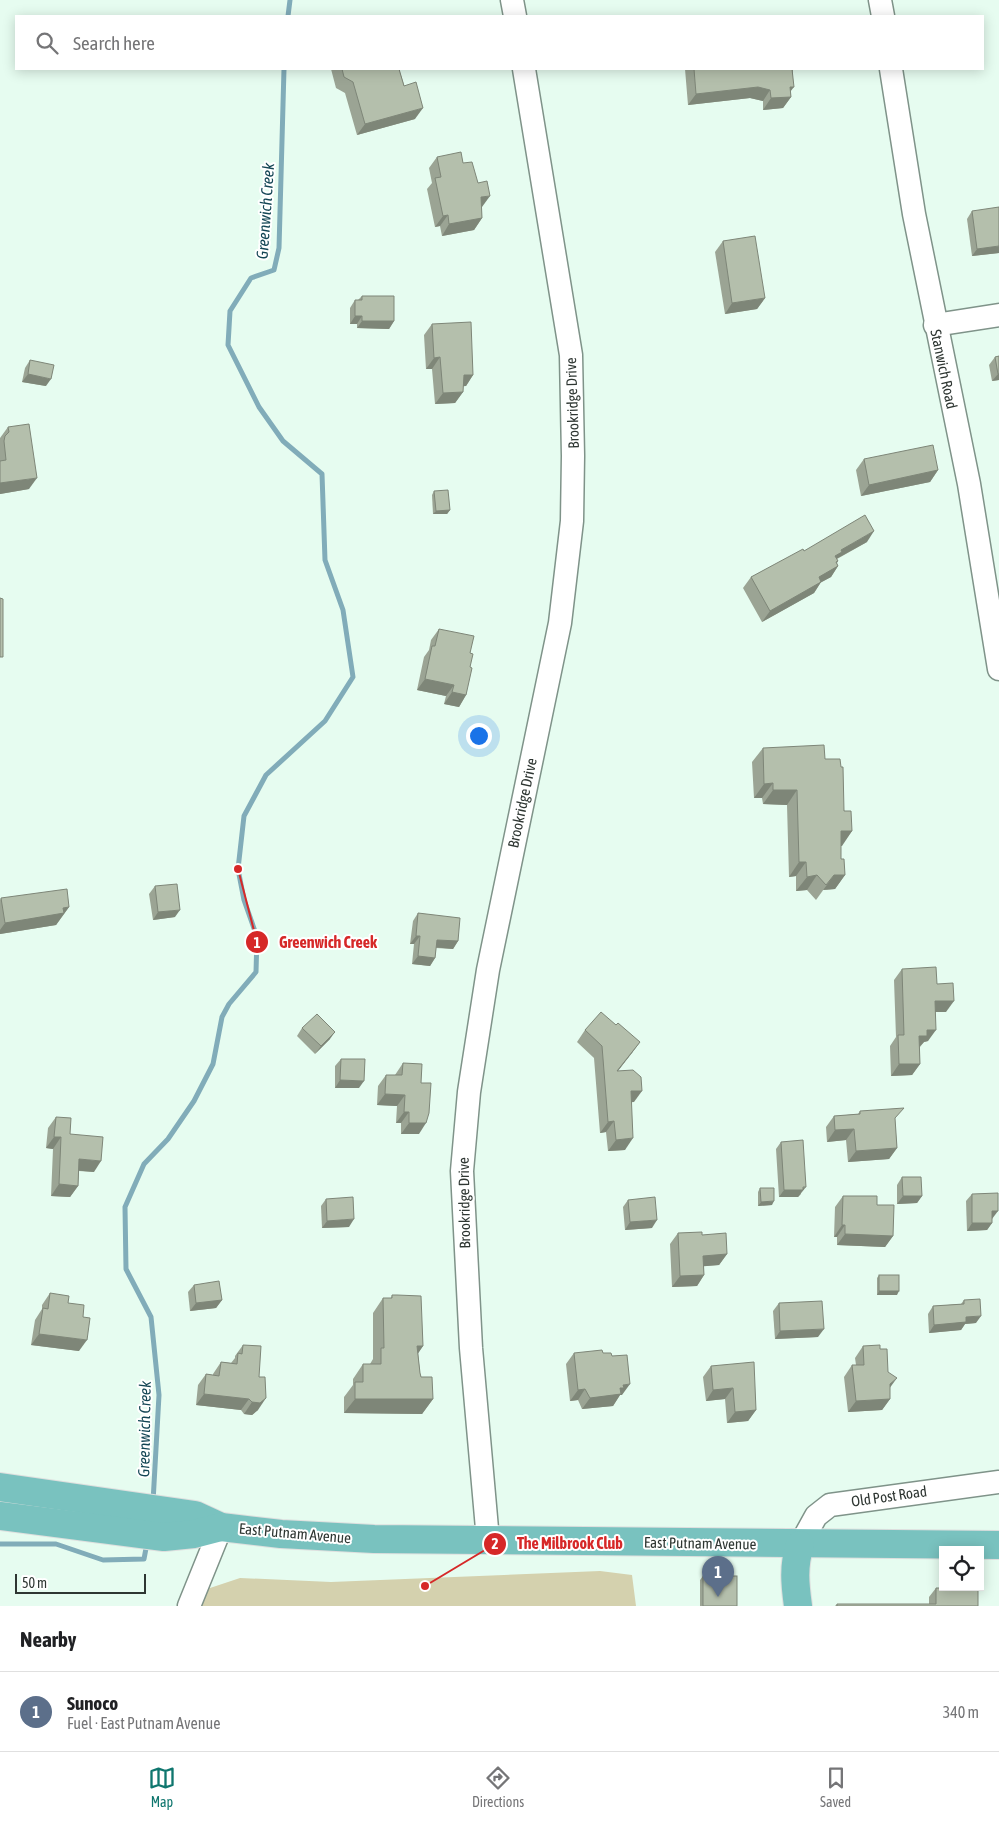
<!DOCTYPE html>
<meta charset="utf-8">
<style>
:root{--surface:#fff;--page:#f2f2f2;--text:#202124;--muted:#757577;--line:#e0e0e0;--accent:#0f766e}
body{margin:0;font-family:"Asap Condensed",sans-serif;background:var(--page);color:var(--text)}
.controls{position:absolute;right:15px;bottom:15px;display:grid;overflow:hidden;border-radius:0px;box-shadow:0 2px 12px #0003}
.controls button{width:45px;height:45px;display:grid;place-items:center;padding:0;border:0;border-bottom:1px solid var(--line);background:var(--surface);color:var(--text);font:25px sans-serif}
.scale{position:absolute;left:15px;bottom:12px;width:131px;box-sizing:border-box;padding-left:5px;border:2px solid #2e3632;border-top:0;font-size:14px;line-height:18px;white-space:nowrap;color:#2e3632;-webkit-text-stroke:4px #fff;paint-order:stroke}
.you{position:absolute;left:478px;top:735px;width:18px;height:18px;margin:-12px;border:4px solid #fff;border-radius:50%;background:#1a73e8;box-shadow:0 0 0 8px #1a73e833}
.badge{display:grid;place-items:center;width:32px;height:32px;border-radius:50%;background:var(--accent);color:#fff;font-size:16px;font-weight:700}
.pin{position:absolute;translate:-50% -41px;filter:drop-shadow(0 1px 2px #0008)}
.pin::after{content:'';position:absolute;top:26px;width:18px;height:15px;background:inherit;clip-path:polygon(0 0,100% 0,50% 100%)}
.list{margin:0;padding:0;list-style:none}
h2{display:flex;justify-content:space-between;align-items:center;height:65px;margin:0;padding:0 20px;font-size:21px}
h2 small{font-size:16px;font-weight:400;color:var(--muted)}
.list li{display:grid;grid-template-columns:32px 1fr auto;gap:15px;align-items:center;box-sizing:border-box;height:80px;padding:0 20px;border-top:1px solid var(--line)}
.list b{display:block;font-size:19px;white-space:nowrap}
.list p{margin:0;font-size:16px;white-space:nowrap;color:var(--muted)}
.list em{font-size:16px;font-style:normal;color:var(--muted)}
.icon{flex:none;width:28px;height:28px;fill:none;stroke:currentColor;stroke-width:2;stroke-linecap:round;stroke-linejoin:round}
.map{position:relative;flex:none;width:999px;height:1606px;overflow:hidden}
.search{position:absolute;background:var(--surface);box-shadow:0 2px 12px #0003;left:15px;right:15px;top:15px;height:55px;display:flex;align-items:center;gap:12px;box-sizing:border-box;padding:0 18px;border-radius:0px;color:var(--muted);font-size:19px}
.sheet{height:145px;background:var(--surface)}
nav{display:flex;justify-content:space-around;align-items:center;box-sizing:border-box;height:70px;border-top:1px solid var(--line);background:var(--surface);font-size:14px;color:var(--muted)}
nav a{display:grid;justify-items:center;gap:2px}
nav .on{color:var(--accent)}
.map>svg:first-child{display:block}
.green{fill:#d4d1ae}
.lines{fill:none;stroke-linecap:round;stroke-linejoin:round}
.stream{stroke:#81acb9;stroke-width:5}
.minor-casing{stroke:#7f9389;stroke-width:25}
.major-casing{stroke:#dedfde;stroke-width:30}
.minor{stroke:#fff;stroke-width:22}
.major{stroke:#79c2bf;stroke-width:28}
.wall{fill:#9ba494}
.shaded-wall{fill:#7e8678}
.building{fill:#b4bfac;stroke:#7e8678}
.labels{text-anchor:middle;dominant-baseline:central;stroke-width:4;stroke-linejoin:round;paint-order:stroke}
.street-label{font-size:15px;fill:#2e3632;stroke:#fff}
.water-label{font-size:16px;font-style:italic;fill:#134554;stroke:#fff}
.leader{fill:none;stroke:#d62828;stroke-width:2}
.callout-dot{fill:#d62828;stroke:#fff;stroke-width:2}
.mark-label{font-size:15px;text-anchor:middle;font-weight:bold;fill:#fff}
.callout-label{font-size:16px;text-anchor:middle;font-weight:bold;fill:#d62828;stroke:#fff;stroke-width:4;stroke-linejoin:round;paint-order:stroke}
</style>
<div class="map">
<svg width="999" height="1606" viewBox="0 0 999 1606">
<rect width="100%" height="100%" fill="#e6fcf0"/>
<!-- green -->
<polygon class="green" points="600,1571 632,1575 636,1606 200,1606 207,1589 240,1578 331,1582"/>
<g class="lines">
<!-- stream -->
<g class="stream">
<polyline points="288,16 290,0"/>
<polyline points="153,1502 159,1395 151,1317 126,1269 125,1207 144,1164 168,1139 194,1101 213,1064 222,1017 229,1004 256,972 257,937 244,900 238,869 244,816 266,775 325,721 353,677 343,610 325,560 322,474 283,441 259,407 228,345 230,311 251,278 274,270 279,248 284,69"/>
<polyline points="0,1544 56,1544 103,1560 144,1559 147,1543"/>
</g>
<defs>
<g id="minor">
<polyline points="512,0 515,16"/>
<polyline points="880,0 883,16"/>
<polyline points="891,69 914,214 969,484 999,669"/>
<polyline points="935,325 999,315"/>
<polyline points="488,1540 471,1348 462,1171 469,1092 488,970 560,623 572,521 573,456 571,355 524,69"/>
<polyline points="800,1545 816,1516 830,1505 999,1482"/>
<polyline points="189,1606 221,1527"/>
</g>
<g id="major">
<polyline points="0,1487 195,1515 221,1527 281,1534 374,1539 999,1545"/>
<polyline points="0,1516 164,1537 194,1534 221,1527"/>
<path d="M798,1606C795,1584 793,1566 800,1545"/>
</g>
</defs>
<!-- minor casing -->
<use href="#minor" class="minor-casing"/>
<!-- major casing -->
<use href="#major" class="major-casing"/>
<!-- minor -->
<use href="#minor" class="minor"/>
<!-- major -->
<use href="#major" class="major"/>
</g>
<!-- wall -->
<g class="wall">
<polygon points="331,69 399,69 415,119 357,135 345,93 336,88"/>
<polygon points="685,69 793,69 791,91 791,97 783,108 763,110 763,101 750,98 688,105"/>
<polygon points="437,157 463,163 482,207 481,207 482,218 474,230 442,236 440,226 435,227 427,189 432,183 429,168"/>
<polygon points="972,211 999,253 972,256 967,219"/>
<polygon points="723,241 765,298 757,309 725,314 715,252"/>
<polygon points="362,296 394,321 389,329 357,328 357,324 350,324 350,308 355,300 358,300"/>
<polygon points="432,324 473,375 466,386 463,386 463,392 455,403 435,404 432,369 426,369 424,335"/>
<polygon points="999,356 999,380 992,381 989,365 995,357"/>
<polygon points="30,360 46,386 22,382 25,368"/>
<polygon points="8,427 29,489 0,494 0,438"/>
<polygon points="864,459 938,470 930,482 861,496 856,470"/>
<polygon points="434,491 450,510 447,514 433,514 432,495"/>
<polygon points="867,542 837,559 838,561 837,563 838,566 831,577 821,582 814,593 762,622 743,588 751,577 804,551"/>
<polygon points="439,629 470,653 470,667 466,695 459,707 444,704 446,696 417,690 424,657 429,650 431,640"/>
<polygon points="763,748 825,759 852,831 841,846 841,859 845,875 835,889 823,890 816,900 807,890 796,891 796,876 789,877 787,805 763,804 762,798 754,798 752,762"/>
<polygon points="155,886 175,917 153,920 149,894"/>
<polygon points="1,898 69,907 56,925 0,934 0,900"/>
<polygon points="418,913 458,941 453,949 436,948 435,958 430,966 412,964 414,944 410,944 413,921"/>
<polygon points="902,969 937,984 946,1012 935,1012 928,1041 924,1042 920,1047 920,1064 912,1075 891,1076 890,1046 896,1037 894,980"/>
<polygon points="616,1025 640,1042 618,1071 634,1102 631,1102 625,1150 608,1151 606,1132 600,1133 594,1058 577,1042 585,1030"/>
<polygon points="302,1028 330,1039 315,1054 297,1036"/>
<polygon points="341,1059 359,1088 335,1088 335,1066"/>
<polygon points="403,1063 419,1134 401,1134 401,1123 396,1123 397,1106 377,1105 378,1086 386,1075 395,1075"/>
<polygon points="860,1111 895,1121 897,1148 889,1159 848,1162 846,1140 827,1142 826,1127 834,1116 858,1114"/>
<polygon points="56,1117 70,1134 94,1172 79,1171 78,1186 70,1197 51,1196 53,1149 46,1148 48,1128"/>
<polygon points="781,1142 801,1194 798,1197 779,1197 776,1149"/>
<polygon points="902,1177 922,1196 917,1203 897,1204 897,1185"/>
<polygon points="760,1188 772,1205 758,1206 758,1192"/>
<polygon points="972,1194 992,1219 992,1223 987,1230 967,1231 966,1201"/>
<polygon points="843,1196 877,1205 893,1236 885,1247 837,1245 837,1237 834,1237 835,1207"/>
<polygon points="326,1199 349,1227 322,1228 321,1206"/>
<polygon points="628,1200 652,1228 625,1230 623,1207"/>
<polygon points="678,1233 702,1235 727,1254 719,1265 704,1266 704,1275 697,1286 672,1287 670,1244"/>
<polygon points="879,1275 897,1295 877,1295 877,1278"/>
<polygon points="194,1285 222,1300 216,1308 190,1311 188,1292"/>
<polygon points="50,1293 68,1303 79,1351 31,1345 35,1320 42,1309 42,1305"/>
<polygon points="392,1295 423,1346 418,1353 420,1373 421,1377 433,1399 422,1414 344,1413 344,1397 353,1385 353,1379 363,1364 370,1364 373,1359 373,1313 383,1298 391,1298"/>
<polygon points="964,1300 976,1323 965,1324 961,1330 929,1333 928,1314 933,1306 961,1304"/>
<polygon points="779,1303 818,1337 775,1339 773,1311"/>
<polygon points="243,1345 259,1377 258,1410 252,1415 244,1414 241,1410 196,1405 198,1385 206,1374 213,1375 213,1374 221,1362 231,1363 235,1358 235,1356"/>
<polygon points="863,1346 880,1349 890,1399 882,1410 848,1412 844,1377 852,1365 856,1365 855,1358"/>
<polygon points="574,1353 603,1353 612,1356 622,1395 620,1395 613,1406 582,1409 578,1400 570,1401 566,1364"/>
<polygon points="711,1366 756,1410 748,1421 727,1423 725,1399 706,1401 703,1377"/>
<polygon points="703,1576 737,1606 700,1606 700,1580"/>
<polygon points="936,1588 978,1606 835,1606 837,1604 929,1604 929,1597"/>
</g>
<!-- shaded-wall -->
<g class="shaded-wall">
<polygon points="758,87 770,90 763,101 750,98 688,105 696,94"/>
<polygon points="790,87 794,87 786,97 791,97 783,108 763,110 771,98"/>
<polygon points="423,108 415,119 357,135 365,124"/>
<polygon points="490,196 482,207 473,209 481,197"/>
<polygon points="448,215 440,226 435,227 443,216"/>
<polygon points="482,218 474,230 442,236 449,224"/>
<polygon points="999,246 999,253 972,256 977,249"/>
<polygon points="765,298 757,309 725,314 732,303"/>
<polygon points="355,316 362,316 357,324 350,324"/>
<polygon points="362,321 394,321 389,329 357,328"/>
<polygon points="440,357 432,369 426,369 434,358"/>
<polygon points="28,374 51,379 46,386 22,382"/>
<polygon points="998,374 999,374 999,380 992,381"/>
<polygon points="464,375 473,375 466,386 456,387"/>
<polygon points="463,392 455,403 435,404 443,393"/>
<polygon points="938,470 930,482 861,496 869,485"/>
<polygon points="37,478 29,489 0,494 0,483"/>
<polygon points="450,510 447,514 433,514 436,511"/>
<polygon points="874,531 867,542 836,559 835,556 841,550"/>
<polygon points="838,561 832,569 838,566 831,577 811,588 819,577"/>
<polygon points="821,582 814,593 762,622 770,611"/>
<polygon points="425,679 454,685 446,696 417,690"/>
<polygon points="452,692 466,695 459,707 444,704"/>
<polygon points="773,783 762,798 754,798 764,784"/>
<polygon points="773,790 797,790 787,805 763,804"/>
<polygon points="841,831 852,831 842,846 830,846"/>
<polygon points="799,862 806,862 796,876 789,877"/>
<polygon points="817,875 807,890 796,891 807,877"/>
<polygon points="834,875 845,875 835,889 823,890 816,900"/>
<polygon points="69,907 56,925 0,934 0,930 5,923"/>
<polygon points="180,910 175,917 153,920 158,912"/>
<polygon points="416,936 420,936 414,944 410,944"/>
<polygon points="437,940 458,941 453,949 432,947"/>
<polygon points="418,956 435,958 430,966 412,964"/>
<polygon points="935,1001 954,1001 946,1012 927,1012"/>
<polygon points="927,1030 936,1030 928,1041 924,1042 919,1047 919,1036"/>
<polygon points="335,1032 330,1039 315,1054 321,1046"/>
<polygon points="640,1042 632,1053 609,1082 617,1071"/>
<polygon points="899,1064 920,1064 912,1075 891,1076"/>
<polygon points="340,1080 364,1081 359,1088 335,1088"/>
<polygon points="631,1091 642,1091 634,1102 623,1103"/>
<polygon points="385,1094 405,1095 397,1106 377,1105"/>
<polygon points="404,1112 409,1112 401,1123 396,1123"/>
<polygon points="614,1121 606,1132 600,1133 608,1122"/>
<polygon points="409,1123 426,1123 419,1134 401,1134"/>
<polygon points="854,1129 846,1140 827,1142 835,1130"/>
<polygon points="54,1137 61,1137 53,1149 46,1148"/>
<polygon points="633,1138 625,1150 608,1151 616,1140"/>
<polygon points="897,1148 889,1159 848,1162 856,1151"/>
<polygon points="79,1159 101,1161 94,1172 72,1170"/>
<polygon points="59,1184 78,1186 70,1197 51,1196"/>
<polygon points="806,1187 798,1197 779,1197 784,1190"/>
<polygon points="903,1196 922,1196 917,1203 897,1204"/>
<polygon points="774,1201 772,1205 758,1206 761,1202"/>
<polygon points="992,1211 998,1211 992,1219"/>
<polygon points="354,1219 349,1227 322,1228 327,1221"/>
<polygon points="657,1220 652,1228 625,1230 630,1222"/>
<polygon points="972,1223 992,1223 987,1230 967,1231"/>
<polygon points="842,1225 845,1225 837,1237 834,1237"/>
<polygon points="845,1234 893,1236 885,1247 837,1245"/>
<polygon points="727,1254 719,1265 695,1267 703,1256"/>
<polygon points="704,1275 697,1286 672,1287 680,1276"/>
<polygon points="879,1291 899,1291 897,1295 877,1295"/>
<polygon points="222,1300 216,1308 190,1311 196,1303"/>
<polygon points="981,1316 976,1323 965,1324 961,1330 929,1333 934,1325 966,1317"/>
<polygon points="824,1329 818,1337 775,1339 780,1331"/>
<polygon points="39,1334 87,1340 79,1351 31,1345"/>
<polygon points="417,1346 423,1346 413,1361"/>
<polygon points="897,1378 889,1389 890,1384"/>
<polygon points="630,1384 622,1395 620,1395 613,1406 582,1409 590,1398 623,1385"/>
<polygon points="733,1388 725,1399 706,1401 713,1390"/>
<polygon points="585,1389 578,1400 570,1401 578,1390"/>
<polygon points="204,1394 249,1399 241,1410 196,1405"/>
<polygon points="266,1398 258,1410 252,1415 244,1414 252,1402"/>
<polygon points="355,1399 433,1399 422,1414 344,1413"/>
<polygon points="890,1399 882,1410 848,1412 856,1401"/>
<polygon points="756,1410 748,1421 727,1423 735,1412"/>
</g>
<!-- building -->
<g class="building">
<polygon points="342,69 399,69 404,86 416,82 423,108 365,124 353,82 344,77"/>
<polygon points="694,69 792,69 794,87 790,87 791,97 771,98 770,90 758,87 696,94"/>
<polygon points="461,152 463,163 472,162 478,183 487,181 490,196 481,197 482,218 449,224 448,215 443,216 435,178 441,177 437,157"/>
<polygon points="999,207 999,246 977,249 972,211"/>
<polygon points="755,236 765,298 732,303 723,241"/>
<polygon points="362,296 394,296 394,321 362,321 362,316 355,316 355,300 362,300"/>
<polygon points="471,322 473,375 464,375 463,392 443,393 440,357 434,358 432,324"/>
<polygon points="999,356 999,374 998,374 995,357"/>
<polygon points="30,360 54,365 51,379 28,374"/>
<polygon points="29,424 37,478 0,483 0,461 6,460 4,441 5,436 9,432 8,427"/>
<polygon points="933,445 938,470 869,485 864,459"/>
<polygon points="448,490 450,510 436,511 434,491"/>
<polygon points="865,515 874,531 841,550 842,552 835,556 838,561 836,562 838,566 819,577 821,582 770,611 751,577 803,549 804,551"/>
<polygon points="0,598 3,599 3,657 0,657"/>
<polygon points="439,629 474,636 470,653 473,654 470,667 472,668 466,695 452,692 454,685 425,679 432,646 435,646"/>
<polygon points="824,745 825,759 840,759 841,767 843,767 844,811 851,811 852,831 841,831 841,859 844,859 845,875 834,875 826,885 817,875 807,877 806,862 799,862 797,790 773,790 773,783 764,784 763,748"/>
<polygon points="177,884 180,910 158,912 155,886"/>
<polygon points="67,889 69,907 63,908 64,913 5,923 1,898"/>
<polygon points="418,913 460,918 458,941 437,940 435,958 418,956 420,936 416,936"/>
<polygon points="936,967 937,984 953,983 954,1001 935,1001 936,1030 927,1030 927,1036 919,1036 920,1064 899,1064 898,1035 904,1035 902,969"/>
<polygon points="601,1012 616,1025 618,1023 640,1042 617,1071 633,1070 641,1077 642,1091 631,1091 633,1138 616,1140 614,1121 608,1122 602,1046 585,1030"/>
<polygon points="317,1014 335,1032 321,1046 302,1028"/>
<polygon points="341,1059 365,1059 364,1081 340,1080"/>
<polygon points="403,1063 422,1064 421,1083 431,1083 429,1113 426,1123 409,1123 409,1112 404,1112 405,1095 385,1094 386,1075 402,1075"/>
<polygon points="904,1108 895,1118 897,1148 856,1151 854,1129 835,1130 834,1116 860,1114 860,1111"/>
<polygon points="56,1117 71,1118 70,1134 103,1137 101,1161 79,1159 78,1186 59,1184 61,1137 54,1137"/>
<polygon points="803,1140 806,1187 803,1187 803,1190 784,1190 781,1142"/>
<polygon points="902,1177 921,1177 922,1196 903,1196"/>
<polygon points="760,1188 774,1188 774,1201 761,1202"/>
<polygon points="998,1193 998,1211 992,1211 992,1223 972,1223 972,1194"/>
<polygon points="843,1196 877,1196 877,1205 894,1205 893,1236 845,1234 845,1225 842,1225"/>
<polygon points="353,1197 354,1219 327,1221 326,1199"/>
<polygon points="655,1197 657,1220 630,1222 628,1200"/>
<polygon points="702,1232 702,1235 726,1233 727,1254 703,1256 704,1275 680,1276 678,1233"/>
<rect x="879" y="1275" width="20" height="16"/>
<polygon points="219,1281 222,1300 196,1303 194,1285"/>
<polygon points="50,1293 69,1296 68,1303 84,1305 83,1317 90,1318 87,1340 39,1334 43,1308 48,1309"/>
<polygon points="392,1295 397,1295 421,1296 423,1346 417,1346 420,1373 421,1377 432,1377 433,1399 355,1399 355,1382 363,1382 363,1364 381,1364 381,1348 384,1348 383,1298 392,1298"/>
<polygon points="980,1299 981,1316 966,1317 966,1322 934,1325 933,1306 964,1304 964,1300"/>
<polygon points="822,1301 824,1329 780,1331 779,1303"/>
<polygon points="243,1345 261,1346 259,1377 265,1377 266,1398 260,1403 252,1402 249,1399 204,1394 206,1374 219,1376 221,1362 237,1364 238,1353 242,1354"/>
<polygon points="880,1345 880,1349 887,1349 888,1372 897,1378 890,1384 890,1399 856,1401 852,1365 864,1365 863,1346"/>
<polygon points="602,1350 603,1353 611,1353 612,1356 627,1355 630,1384 623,1385 624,1388 620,1388 621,1394 590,1398 585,1389 578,1390 574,1353"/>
<polygon points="754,1362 756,1410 735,1412 733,1388 713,1390 711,1366"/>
<rect x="703" y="1576" width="34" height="30"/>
<polygon points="936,1588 978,1588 978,1606 837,1606 837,1604 936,1604"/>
</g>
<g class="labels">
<!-- street labels -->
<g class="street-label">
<text transform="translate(944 369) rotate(78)">Stanwich Road</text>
<text transform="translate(572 403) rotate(-92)">Brookridge Drive</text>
<text transform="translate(522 803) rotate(-78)">Brookridge Drive</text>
<text transform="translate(464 1203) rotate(-91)">Brookridge Drive</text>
<text transform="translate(889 1496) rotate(-8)">Old Post Road</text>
<text transform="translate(295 1533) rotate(5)">East Putnam Avenue</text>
<text transform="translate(700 1543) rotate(1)">East Putnam Avenue</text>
</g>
<!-- water labels -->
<g class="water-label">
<text transform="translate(265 211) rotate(-86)">Greenwich Creek</text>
<text transform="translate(144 1429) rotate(-89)">Greenwich Creek</text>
</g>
</g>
<!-- callouts -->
<path class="leader" d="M238 869L257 942M425 1586L495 1544"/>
<g class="callout-dot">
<circle cx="238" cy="869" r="5"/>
<circle cx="425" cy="1586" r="5"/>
<circle cx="257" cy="942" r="12"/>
<circle cx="495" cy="1544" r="12"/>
</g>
<g class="mark-label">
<text x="257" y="948">1</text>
<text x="495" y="1549">2</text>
</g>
<g class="callout-label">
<text x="328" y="948">Greenwich Creek</text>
<text x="570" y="1549">The Milbrook Club</text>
</g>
</svg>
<div class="controls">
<button><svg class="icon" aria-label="locate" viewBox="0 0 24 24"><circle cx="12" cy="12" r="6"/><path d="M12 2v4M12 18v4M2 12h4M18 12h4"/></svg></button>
</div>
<div class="scale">50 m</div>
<div class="you"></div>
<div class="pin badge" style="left:718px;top:1597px;background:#5c6f8a">1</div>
<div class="search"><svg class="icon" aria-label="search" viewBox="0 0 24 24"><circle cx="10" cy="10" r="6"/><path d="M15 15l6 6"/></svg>Search here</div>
</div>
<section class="sheet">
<h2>Nearby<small></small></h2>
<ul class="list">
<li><span class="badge" style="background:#5c6f8a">1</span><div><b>Sunoco</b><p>Fuel · East Putnam Avenue</p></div><em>340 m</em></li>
</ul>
</section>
<nav>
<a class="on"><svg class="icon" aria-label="map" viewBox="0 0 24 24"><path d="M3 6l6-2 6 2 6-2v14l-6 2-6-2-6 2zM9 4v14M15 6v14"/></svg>Map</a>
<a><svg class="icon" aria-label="directions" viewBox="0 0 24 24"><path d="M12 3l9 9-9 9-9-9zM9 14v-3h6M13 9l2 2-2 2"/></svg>Directions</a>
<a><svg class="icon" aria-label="saved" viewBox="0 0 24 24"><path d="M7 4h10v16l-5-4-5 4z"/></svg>Saved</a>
</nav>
